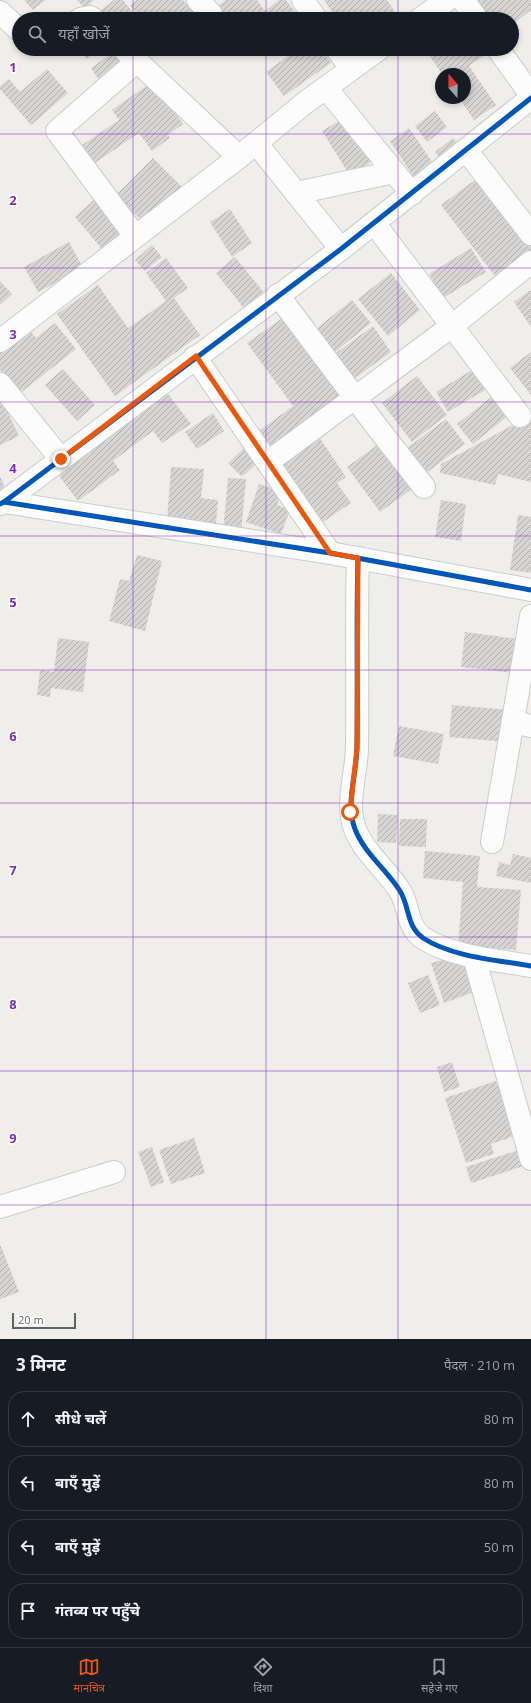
<!DOCTYPE html>
<html lang="hi">
<meta charset="utf-8">
<style>
:root{--surface:#171b24;--page:#242831;--text:#f1f3f6;--muted:#9ea1a6;--line:#363941;--accent:#ea580c}
body{margin:0;font-family:"Open Sans","Noto Sans Devanagari",sans-serif;background:var(--page);color:var(--text)}
.compass{position:absolute;left:435px;top:68px;width:36px;height:36px;border-radius:50%;background:var(--surface);box-shadow:0 2px 6px #0003;rotate:340deg}
.scale{position:absolute;left:12px;bottom:10px;width:64px;box-sizing:border-box;padding-left:4px;border:2px solid #5f6368;border-top:0;font-size:11px;line-height:14px;white-space:nowrap;color:#5f6368;-webkit-text-stroke:3px #fff;paint-order:stroke}
.stop{position:absolute;width:12px;height:12px;margin:-9px;border:3px solid #ea580c;border-radius:50%;background:#fff}
.stop.end{background:#ea580c;border-color:#fff;box-shadow:0 1px 4px #0008}
.list{margin:0;padding:0;list-style:none}
h2{display:flex;justify-content:space-between;align-items:center;height:52px;margin:0;padding:0 16px;font-size:17px}
h2 small{font-size:13px;font-weight:400;color:var(--muted)}
.list li{display:grid;grid-template-columns:26px 1fr auto;gap:12px;align-items:center;box-sizing:border-box;height:56px;margin:0 8px 8px;padding:0 8px;border:1px solid var(--line);border-radius:16px}
.list b{display:block;font-size:15px;white-space:nowrap}
.list em{font-size:13px;font-style:normal;color:var(--muted)}
.icon{flex:none;width:22px;height:22px;fill:none;stroke:currentColor;stroke-width:2;stroke-linecap:round;stroke-linejoin:round}
.map{position:relative;flex:none;width:531px;height:1339px;overflow:hidden}
.search{position:absolute;background:var(--surface);box-shadow:0 2px 6px #0003;left:12px;right:12px;top:12px;height:44px;display:flex;align-items:center;gap:10px;box-sizing:border-box;padding:0 14px;border-radius:22px;color:var(--muted);font-size:15px}
.sheet{height:308px;background:var(--surface)}
nav{display:flex;justify-content:space-around;align-items:center;box-sizing:border-box;height:56px;border-top:1px solid var(--line);background:var(--surface);font-size:11px;color:var(--muted)}
nav a{display:grid;justify-items:center;gap:2px}
nav .on{color:var(--accent)}
.map>svg:first-child{display:block}
.building{fill:url(#building-hatch)}
.lines{fill:none;stroke-linecap:round;stroke-linejoin:round}
.minor-casing{stroke:#cbcccc;stroke-width:24}
.minor{stroke:#fdfcfc;stroke-width:22}
.cycleway-casing{stroke:#fff;stroke-width:8}
.cycleway{stroke:#0057b8;stroke-width:5}
.route{stroke:#ea580c;stroke-width:5}
.grid{fill:none;stroke:#7b2cbf;stroke-width:1;stroke-opacity:0.55}
.grid-label{font-size:13px;text-anchor:middle;font-weight:bold;fill:#7b2cbf;stroke:#fff;stroke-width:3;stroke-linejoin:round;paint-order:stroke}
</style>
<div class="map">
<svg width="531" height="1339" viewBox="0 0 531 1339">
<defs>
<pattern id="building-hatch" width="6" height="6" patternUnits="userSpaceOnUse"><rect width="6" height="6" fill="#d6d5d3"/><path d="M-1 1l2-2M0 6l6-6M5 7l2-2" fill="none" stroke="#b1b0af"/></pattern>
</defs>
<rect width="100%" height="100%" fill="#efeeea"/>
<!-- building -->
<g class="building">
<polygon points="24,0 45,0 33,10"/>
<polygon points="77,0 94,0 85,9"/>
<polygon points="114,0 123,0 138,19 107,19 100,11"/>
<polygon points="136,0 183,0 195,13 187,19 141,19 130,6"/>
<polygon points="226,0 257,0 265,11 279,0 286,0 300,19 222,19 215,8"/>
<polygon points="324,0 387,0 400,19 337,19"/>
<polygon points="471,0 531,0 531,10 512,25 512,19 485,19"/>
<polygon points="79,49 98,49 87,59"/>
<polygon points="245,49 257,49 249,55"/>
<polygon points="298,49 321,49 331,63 284,96 266,72"/>
<polygon points="425,49 489,49 491,51 469,66 496,105 474,120 459,98 465,98 465,74 442,74"/>
<polygon points="117,50 125,60 98,79 91,68"/>
<polygon points="47,69 68,93 31,125 0,89 0,86 9,79 20,92"/>
<polygon points="153,81 183,124 168,135 170,138 152,151 139,133 92,165 79,147 119,120 112,110"/>
<polygon points="435,111 447,127 427,142 415,126"/>
<polygon points="346,117 374,160 350,176 322,131"/>
<polygon points="409,128 439,172 419,185 390,141"/>
<polygon points="453,138 463,151 446,165 435,152"/>
<polygon points="153,158 184,189 147,226 116,195"/>
<polygon points="479,177 531,247 531,260 500,283 441,205"/>
<polygon points="94,200 127,238 107,255 75,217"/>
<polygon points="230,209 252,243 232,257 210,222"/>
<polygon points="69,242 83,268 38,292 24,267"/>
<polygon points="152,245 162,257 145,271 135,260"/>
<polygon points="471,248 486,272 443,298 429,274"/>
<polygon points="235,257 266,295 246,311 216,273"/>
<polygon points="166,258 188,288 174,298 200,335 115,396 57,314 98,285 128,328 166,301 146,273"/>
<polygon points="391,273 420,310 388,336 358,299"/>
<polygon points="0,281 12,294 0,305"/>
<polygon points="531,290 531,327 514,302"/>
<polygon points="352,300 371,323 335,352 316,329"/>
<polygon points="284,317 348,400 272,455 256,433 293,406 247,343"/>
<polygon points="55,323 76,349 19,394 0,370 0,349 27,327 36,338"/>
<polygon points="373,326 391,352 355,378 336,353"/>
<polygon points="531,352 531,395 510,368"/>
<polygon points="475,368 487,389 448,412 436,392"/>
<polygon points="63,369 95,405 77,421 45,385"/>
<polygon points="417,376 447,415 412,442 382,403"/>
<polygon points="162,386 191,424 162,443 153,431 113,461 120,470 78,501 53,468"/>
<polygon points="494,395 510,414 473,444 457,424"/>
<polygon points="0,396 19,436 0,445"/>
<polygon points="213,413 224,431 197,449 185,432"/>
<polygon points="531,415 531,482 498,474 495,485 440,473 441,464"/>
<polygon points="446,419 465,444 426,473 407,448"/>
<polygon points="317,434 346,477 337,483 351,503 320,524 278,459"/>
<polygon points="383,441 416,486 380,512 347,467"/>
<polygon points="244,448 257,463 242,477 228,463"/>
<polygon points="171,467 204,469 201,498 218,500 216,524 167,521"/>
<polygon points="0,476 9,496 0,500"/>
<polygon points="228,478 246,479 241,533 223,532"/>
<polygon points="259,484 282,492 277,505 290,510 281,534 246,522"/>
<polygon points="441,500 466,504 461,541 435,537"/>
<polygon points="518,515 531,517 531,573 510,570"/>
<polygon points="137,555 162,561 145,631 109,621 120,579 129,581"/>
<polygon points="465,632 518,639 514,673 461,667"/>
<polygon points="58,638 89,642 83,692 51,688 50,697 37,695 40,670 54,672"/>
<polygon points="452,705 510,710 507,742 449,737"/>
<polygon points="399,726 444,734 438,764 393,756"/>
<polygon points="378,814 398,815 396,843 377,842"/>
<polygon points="400,819 427,819 426,847 399,846"/>
<polygon points="425,851 480,856 477,887 521,890 516,950 458,946 463,882 423,878"/>
<polygon points="513,854 531,858 531,883 496,876 499,862 510,865"/>
<polygon points="460,955 477,991 444,1003 431,963"/>
<polygon points="428,975 440,1005 420,1013 408,983"/>
<polygon points="452,1062 460,1087 444,1092 437,1067"/>
<polygon points="496,1081 515,1136 491,1144 494,1154 466,1163 445,1098"/>
<polygon points="194,1138 205,1173 171,1184 159,1150"/>
<polygon points="152,1147 164,1182 151,1187 138,1152"/>
<polygon points="522,1149 527,1165 471,1183 466,1167"/>
<polygon points="0,1244 19,1292 0,1299"/>
</g>
<g class="lines">
<defs>
<g id="minor">
<polyline points="198,0 211,14"/>
<polyline points="303,0 316,19"/>
<polyline points="463,0 477,19"/>
<polyline points="0,12 19,30"/>
<polyline points="80,19 90,17 93,19"/>
<polyline points="420,19 447,0"/>
<polyline points="124,49 239,157"/>
<polyline points="337,49 351,69"/>
<polyline points="498,49 531,95"/>
<polyline points="326,88 412,194"/>
<polyline points="256,143 341,249"/>
<polyline points="466,150 531,234"/>
<polyline points="296,193 394,172"/>
<polyline points="374,223 520,416"/>
<polyline points="135,236 57,131 136,62"/>
<polyline points="278,295 377,427 424,487"/>
<polyline points="0,341 239,157 306,102 379,49"/>
<polyline points="195,357 330,553"/>
<polyline points="0,384 61,459"/>
<polyline points="268,462 452,326 531,262"/>
<polyline points="4,502 341,249 531,98"/>
<polyline points="0,504 4,502 330,553 531,590"/>
<path d="M358,558C356,621 358,683 357,746C357,774 345,803 355,829C364,853 387,870 400,891C410,907 406,926 423,938C452,957 497,960 531,966"/>
<polyline points="513,722 531,726"/>
<polyline points="492,842 531,616"/>
<polyline points="474,957 531,1159"/>
<polyline points="0,1207 114,1172"/>
</g>
</defs>
<!-- minor casing -->
<use href="#minor" class="minor-casing"/>
<!-- minor -->
<use href="#minor" class="minor"/>
<defs>
<g id="cycleway">
<polyline points="4,502 341,249 531,98"/>
<polyline points="0,504 4,502 330,553 531,590"/>
<path d="M358,558C356,621 358,683 357,746C357,774 345,803 355,829C364,853 387,870 400,891C410,907 406,926 423,938C452,957 497,960 531,966"/>
</g>
</defs>
<!-- cycleway casing -->
<use href="#cycleway" class="cycleway-casing"/>
<!-- cycleway -->
<use href="#cycleway" class="cycleway"/>
</g>
<g class="lines">
<!-- route -->
<polyline class="route" points="61,459 196,356 330,553 358,558 357,748 350,812"/>
</g>
<!-- grid -->
<path class="grid" d="M133,0V19M266,0V19M398,0V19M133,49V1339M266,49V1339M398,49V1339M0,134H531M0,268H531M0,402H531M0,536H531M0,670H531M0,803H531M0,937H531M0,1071H531M0,1205H531"/>
<g class="grid-label">
<text x="13" y="72">1</text>
<text x="13" y="205">2</text>
<text x="13" y="339">3</text>
<text x="13" y="473">4</text>
<text x="13" y="607">5</text>
<text x="13" y="741">6</text>
<text x="13" y="875">7</text>
<text x="13" y="1009">8</text>
<text x="13" y="1143">9</text>
</g>
</svg>
<svg class="compass" viewBox="-18 -18 36 36"><path d="M0-13l5 13h-10z" fill="#e53935"/><path d="M0 13l5-13h-10z" fill="#9ea1a6"/></svg>
<div class="scale">20 m</div>
<div class="stop" style="left:350px;top:812px"></div>
<div class="stop end" style="left:61px;top:459px"></div>
<div class="search"><svg class="icon" aria-label="search" viewBox="0 0 24 24"><circle cx="10" cy="10" r="6"/><path d="M15 15l6 6"/></svg>यहाँ खोजें</div>
</div>
<section class="sheet">
<h2>3 मिनट<small>पैदल · 210 m</small></h2>
<ul class="list">
<li><svg class="icon" aria-label="ahead" viewBox="0 0 24 24"><path d="M12 20V5M6 11l6-6 6 6"/></svg><div><b>सीधे चलें</b></div><em>80 m</em></li>
<li><svg class="icon" aria-label="left" viewBox="0 0 24 24"><path d="M17 20v-9H6M10 6l-5 5 5 5"/></svg><div><b>बाएँ मुड़ें</b></div><em>80 m</em></li>
<li><svg class="icon" aria-label="left" viewBox="0 0 24 24"><path d="M17 20v-9H6M10 6l-5 5 5 5"/></svg><div><b>बाएँ मुड़ें</b></div><em>50 m</em></li>
<li><svg class="icon" aria-label="arrive" viewBox="0 0 24 24"><path d="M6 21V4h12l-3 4 3 4H6"/></svg><div><b>गंतव्य पर पहुँचे</b></div></li>
</ul>
</section>
<nav>
<a class="on"><svg class="icon" aria-label="map" viewBox="0 0 24 24"><path d="M3 6l6-2 6 2 6-2v14l-6 2-6-2-6 2zM9 4v14M15 6v14"/></svg>मानचित्र</a>
<a><svg class="icon" aria-label="directions" viewBox="0 0 24 24"><path d="M12 3l9 9-9 9-9-9zM9 14v-3h6M13 9l2 2-2 2"/></svg>दिशा</a>
<a><svg class="icon" aria-label="saved" viewBox="0 0 24 24"><path d="M7 4h10v16l-5-4-5 4z"/></svg>सहेजे गए</a>
</nav>
